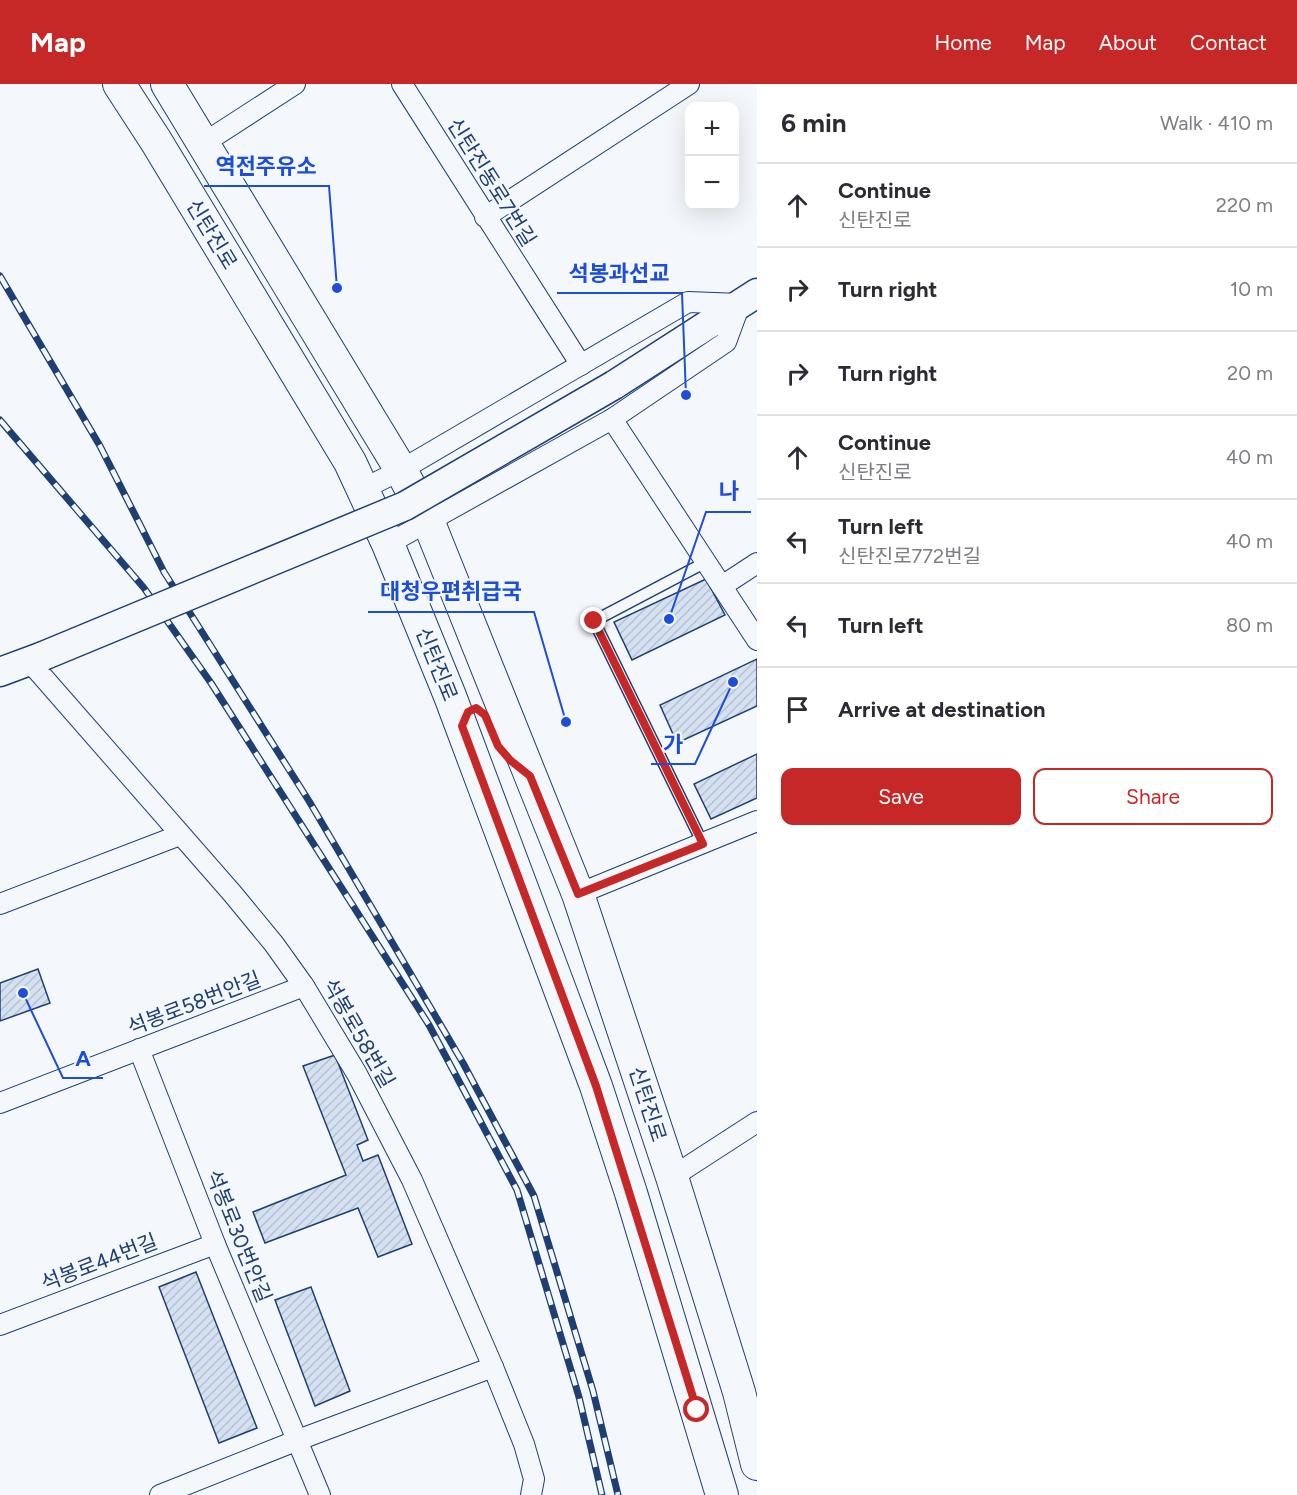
<!DOCTYPE html>
<meta charset="utf-8">
<style>
:root{--surface:#fff;--page:#f7f7f7;--text:#2b2b33;--muted:#7c7c81;--line:#e1e1e2;--accent:#c62828}
body{margin:0;font-family:Figtree,"Noto Sans KR",sans-serif;background:var(--page);color:var(--text)}
.controls{position:absolute;right:18px;top:18px;display:grid;overflow:hidden;border-radius:12px;box-shadow:0 6px 24px #0002}
.controls button{width:54px;height:54px;display:grid;place-items:center;padding:0;border:0;border-bottom:2px solid var(--line);background:var(--surface);color:var(--text);font:30px sans-serif}
.stop{position:absolute;width:18px;height:18px;margin:-14px;border:4px solid #c62828;border-radius:50%;background:#fff}
.stop.end{background:#c62828;border-color:#fff;box-shadow:0 2px 6px #0008}
.list{margin:0;padding:0;list-style:none}
h2{display:flex;justify-content:space-between;align-items:center;height:78px;margin:0;padding:0 24px;font-size:26px}
h2 small{font-size:20px;font-weight:400;color:var(--muted)}
.list li{display:grid;grid-template-columns:39px 1fr auto;gap:18px;align-items:center;box-sizing:border-box;height:84px;padding:0 24px;border-top:2px solid var(--line)}
.list b{display:block;font-size:22px;white-space:nowrap}
.list p{margin:0;font-size:20px;white-space:nowrap;color:var(--muted)}
.list em{font-size:20px;font-style:normal;color:var(--muted)}
.actions{display:flex;gap:12px;padding:18px 24px}
.actions a{flex:1;padding:14px 0;border:2px solid var(--accent);border-radius:12px;text-align:center;font-size:21px;color:var(--accent)}
.actions .main{background:var(--accent);color:#fff}
.icon{flex:none;width:33px;height:33px;fill:none;stroke:currentColor;stroke-width:2;stroke-linecap:round;stroke-linejoin:round}
.map{position:relative;flex:none;width:757px;height:1411px;overflow:hidden}
header{display:flex;align-items:center;gap:36px;box-sizing:border-box;height:84px;padding:0 30px;background:var(--accent);color:#fff}
header strong{font-size:28px}
nav{display:flex;gap:33px;margin-inline-start:auto;font-size:21px}
main{display:flex}
aside{flex:1;background:var(--surface)}
.map>svg:first-child{display:block}
.building{fill:url(#building-hatch);stroke:#1d3f73;stroke-width:1.5}
.lines{fill:none;stroke-linecap:round;stroke-linejoin:round}
.service-casing{stroke:#1d3f73;stroke-width:13}
.minor-casing{stroke:#1d3f73;stroke-width:22}
.secondary-casing{stroke:#1d3f73;stroke-width:31}
.primary-casing{stroke:#1d3f73;stroke-width:34}
.service{stroke:#f4f7fb;stroke-width:10}
.minor{stroke:#f4f7fb;stroke-width:20}
.secondary{stroke:#f4f7fb;stroke-width:28}
.primary{stroke:#f4f7fb;stroke-width:32}
.rail-casing{stroke:#1d3f73;stroke-width:7}
.rail{stroke:#f4f7fb;stroke-width:4.5;stroke-dasharray:14;stroke-linecap:butt}
.secondary-bridge-casing{stroke:#1d3f73;stroke-width:31;stroke-linecap:butt}
.secondary-bridge{stroke:#f4f7fb;stroke-width:28}
.route{stroke:#c62828;stroke-width:8}
.labels{text-anchor:middle;dominant-baseline:central;stroke-width:4.5;stroke-linejoin:round;paint-order:stroke}
.street-label{font-size:21px;fill:#1d3f73;stroke:#f4f7fb}
.leader{fill:none;stroke:#1d4ed8;stroke-width:2}
.callout-dot{fill:#1d4ed8;stroke:#f4f7fb;stroke-width:2}
.callout-label{font-size:22px;text-anchor:middle;font-weight:bold;fill:#1d4ed8;stroke:#f4f7fb;stroke-width:4.5;stroke-linejoin:round;paint-order:stroke}
</style>
<header>
<strong>Map</strong>
<nav><a>Home</a><a>Map</a><a>About</a><a>Contact</a></nav>
</header>
<main>
<div class="map">
<svg width="757" height="1411" viewBox="0 0 757 1411">
<defs>
<pattern id="building-hatch" width="6" height="6" patternUnits="userSpaceOnUse" patternTransform="scale(1.5)"><rect width="6" height="6" fill="#d5e0f0"/><path d="M-1 1l2-2M0 6l6-6M5 7l2-2" fill="none" stroke="#b6c1d1"/></pattern>
</defs>
<rect width="100%" height="100%" fill="#f4f7fb"/>
<!-- building -->
<g class="building">
<polygon points="706,495 725,531 632,576 614,538"/>
<polygon points="757,575 757,622 677,659 660,621"/>
<polygon points="757,670 757,714 711,735 694,700"/>
<polygon points="38,885 50,919 0,937 0,899"/>
<polygon points="335,971 368,1056 357,1061 363,1077 378,1071 412,1160 378,1173 358,1124 265,1159 253,1128 346,1091 303,982"/>
<polygon points="196,1188 257,1344 219,1359 159,1203"/>
<polygon points="311,1203 350,1307 315,1322 275,1216"/>
</g>
<g class="lines">
<defs>
<polyline id="service" points="703,760 594,537 706,478"/>
<g id="minor">
<polyline points="402,0 581,281"/>
<polyline points="204,59 295,0"/>
<polyline points="485,133 689,0"/>
<polyline points="612,335 757,556"/>
<polyline points="363,405 401,386 688,218 740,220 726,258 612,335 388,460"/>
<polyline points="722,502 757,479"/>
<polyline points="29,577 232,809 274,860 304,902 357,990 412,1096 493,1283 524,1360 534,1395 531,1411"/>
<polyline points="578,810 757,737"/>
<polyline points="0,820 180,751"/>
<polyline points="139,965 215,1160 320,1411"/>
<polyline points="0,1019 304,902"/>
<polyline points="672,1093 757,1038"/>
<polyline points="0,1241 215,1160"/>
<polyline points="160,1411 298,1356 493,1283"/>
</g>
<g id="secondary">
<polyline points="614,301 757,209"/>
<polyline points="0,588 43,572"/>
</g>
<g id="primary">
<polyline points="119,0 156,57 350,378 388,460 450,612 596,1002 631,1109 722,1411"/>
<polyline points="167,0 401,386 429,439 578,810 672,1093 739,1308 757,1380"/>
</g>
</defs>
<!-- service casing -->
<use href="#service" class="service-casing"/>
<!-- minor casing -->
<use href="#minor" class="minor-casing"/>
<!-- secondary casing -->
<use href="#secondary" class="secondary-casing"/>
<!-- primary casing -->
<use href="#primary" class="primary-casing"/>
<!-- service -->
<use href="#service" class="service"/>
<!-- minor -->
<use href="#minor" class="minor"/>
<!-- secondary -->
<use href="#secondary" class="secondary"/>
<!-- primary -->
<use href="#primary" class="primary"/>
<defs>
<g id="rail">
<polyline points="0,192 100,362 164,488 309,717 463,979 534,1112 593,1307 618,1411"/>
<polyline points="0,336 144,504 211,599 429,941 517,1106 579,1313 602,1411"/>
</g>
</defs>
<!-- rail casing -->
<use href="#rail" class="rail-casing"/>
<!-- rail -->
<use href="#rail" class="rail"/>
<defs>
<polyline id="secondary-bridge" points="43,572 405,422 614,301"/>
</defs>
<!-- secondary-bridge casing -->
<use href="#secondary-bridge" class="secondary-bridge-casing"/>
<!-- secondary-bridge -->
<use href="#secondary-bridge" class="secondary-bridge"/>
</g>
<g class="lines">
<!-- route -->
<polyline class="route" points="594,537 703,760 578,810 530,692 510,676 498,662 485,631 476,624 468,628 462,642 596,1002 697,1326"/>
</g>
<g class="labels">
<!-- street labels -->
<g class="street-label">
<text transform="translate(492 98) rotate(58)">신탄진동로7번길</text>
<text transform="translate(212 150) rotate(59)">신탄진로</text>
<text transform="translate(437 580) rotate(68)">신탄진로</text>
<text transform="translate(194 919) rotate(-21)">석봉로58번안길</text>
<text transform="translate(359 949) rotate(60)">석봉로58번길</text>
<text transform="translate(648 1020) rotate(72)">신탄진로</text>
<text transform="translate(239 1152) rotate(68)">석봉로30번안길</text>
<text transform="translate(99 1178) rotate(-21)">석봉로44번길</text>
</g>
</g>
<!-- callouts -->
<path class="leader" d="M337 204L329 102H204M686 311L682 209H557M669 535L706 428H751M566 638L534 528H368M733 598L695 680H651M23 909L63 994H103"/>
<g class="callout-dot">
<circle cx="337" cy="204" r="6"/>
<circle cx="686" cy="311" r="6"/>
<circle cx="669" cy="535" r="6"/>
<circle cx="566" cy="638" r="6"/>
<circle cx="733" cy="598" r="6"/>
<circle cx="23" cy="909" r="6"/>
</g>
<g class="callout-label">
<text x="266" y="90">역전주유소</text>
<text x="619" y="197">석봉과선교</text>
<text x="729" y="415">나</text>
<text x="451" y="515">대청우편취급국</text>
<text x="673" y="668">가</text>
<text x="83" y="982">A</text>
</g>
</svg>
<div class="controls">
<button>+</button>
<button>−</button>
</div>
<div class="stop" style="left:697px;top:1326px"></div>
<div class="stop end" style="left:594px;top:537px"></div>
</div>
<aside>
<h2>6 min<small>Walk · 410 m</small></h2>
<ul class="list">
<li><svg class="icon" aria-label="ahead" viewBox="0 0 24 24"><path d="M12 20V5M6 11l6-6 6 6"/></svg><div><b>Continue</b><p>신탄진로</p></div><em>220 m</em></li>
<li><svg class="icon" aria-label="right" viewBox="0 0 24 24"><path d="M7 20v-9h11M14 6l5 5-5 5"/></svg><div><b>Turn right</b></div><em>10 m</em></li>
<li><svg class="icon" aria-label="right" viewBox="0 0 24 24"><path d="M7 20v-9h11M14 6l5 5-5 5"/></svg><div><b>Turn right</b></div><em>20 m</em></li>
<li><svg class="icon" aria-label="ahead" viewBox="0 0 24 24"><path d="M12 20V5M6 11l6-6 6 6"/></svg><div><b>Continue</b><p>신탄진로</p></div><em>40 m</em></li>
<li><svg class="icon" aria-label="left" viewBox="0 0 24 24"><path d="M17 20v-9H6M10 6l-5 5 5 5"/></svg><div><b>Turn left</b><p>신탄진로772번길</p></div><em>40 m</em></li>
<li><svg class="icon" aria-label="left" viewBox="0 0 24 24"><path d="M17 20v-9H6M10 6l-5 5 5 5"/></svg><div><b>Turn left</b></div><em>80 m</em></li>
<li><svg class="icon" aria-label="arrive" viewBox="0 0 24 24"><path d="M6 21V4h12l-3 4 3 4H6"/></svg><div><b>Arrive at destination</b></div></li>
</ul>
<div class="actions"><a class="main">Save</a><a>Share</a></div>
</aside>
</main>
